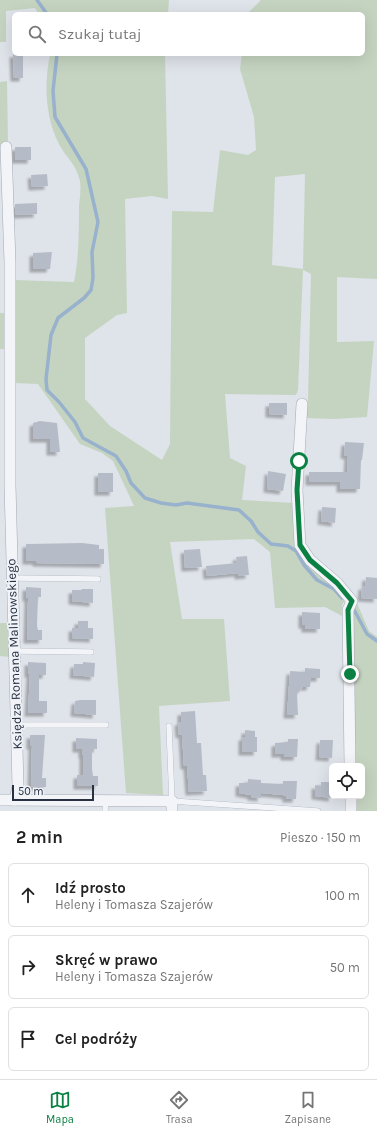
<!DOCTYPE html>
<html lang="pl">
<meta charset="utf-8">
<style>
:root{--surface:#fff;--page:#f6f6f6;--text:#222;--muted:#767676;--line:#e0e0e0;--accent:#0b8043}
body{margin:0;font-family:Karla,sans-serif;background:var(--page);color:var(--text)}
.controls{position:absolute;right:12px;bottom:12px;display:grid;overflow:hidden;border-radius:6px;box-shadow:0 4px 16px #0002}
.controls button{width:36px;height:36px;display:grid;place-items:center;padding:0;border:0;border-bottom:1px solid var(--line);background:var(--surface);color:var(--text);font:20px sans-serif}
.scale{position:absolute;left:12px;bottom:10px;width:82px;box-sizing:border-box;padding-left:4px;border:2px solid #273142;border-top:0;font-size:11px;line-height:14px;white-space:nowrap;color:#273142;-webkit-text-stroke:3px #eff2f7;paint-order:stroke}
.stop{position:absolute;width:12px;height:12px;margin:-9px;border:3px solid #0b8043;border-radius:50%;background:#fff}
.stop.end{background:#0b8043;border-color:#fff;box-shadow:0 1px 4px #0008}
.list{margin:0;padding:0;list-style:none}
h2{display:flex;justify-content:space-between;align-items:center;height:52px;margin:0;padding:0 16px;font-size:17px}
h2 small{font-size:13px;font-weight:400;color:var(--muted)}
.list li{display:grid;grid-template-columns:26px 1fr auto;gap:12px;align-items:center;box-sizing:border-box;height:64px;margin:0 8px 8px;padding:0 8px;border:1px solid var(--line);border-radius:6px}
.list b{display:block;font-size:15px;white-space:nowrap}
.list p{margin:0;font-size:13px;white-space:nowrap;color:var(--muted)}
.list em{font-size:13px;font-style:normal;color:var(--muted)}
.icon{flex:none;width:22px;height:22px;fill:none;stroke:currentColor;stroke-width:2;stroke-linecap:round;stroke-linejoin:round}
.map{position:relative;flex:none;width:377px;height:811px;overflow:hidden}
.search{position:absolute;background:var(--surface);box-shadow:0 4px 16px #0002;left:12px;right:12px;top:12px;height:44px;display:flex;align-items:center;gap:10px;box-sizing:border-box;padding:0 14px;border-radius:6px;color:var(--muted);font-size:15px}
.sheet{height:268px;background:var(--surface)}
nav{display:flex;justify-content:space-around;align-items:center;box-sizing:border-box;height:56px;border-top:1px solid var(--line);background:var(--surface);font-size:11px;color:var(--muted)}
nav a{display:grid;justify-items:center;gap:2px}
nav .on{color:var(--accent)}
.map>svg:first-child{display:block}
.green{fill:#c5d4c0;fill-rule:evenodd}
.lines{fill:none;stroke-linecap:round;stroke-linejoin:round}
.stream{stroke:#98b1cd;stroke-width:3.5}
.building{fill:#b6bcc7;filter:url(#shadow)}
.lane-casing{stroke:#a4aab4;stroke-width:6}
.street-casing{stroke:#a4aab4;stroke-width:12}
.lane{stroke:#f3f4f8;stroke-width:5.5}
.street{stroke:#f3f4f8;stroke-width:11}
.route{stroke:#0b8043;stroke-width:5}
.labels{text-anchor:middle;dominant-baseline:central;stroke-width:3.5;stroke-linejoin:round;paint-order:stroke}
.street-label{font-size:13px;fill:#273142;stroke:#eff2f7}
</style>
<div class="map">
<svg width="377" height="811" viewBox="0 0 377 811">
<defs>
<filter id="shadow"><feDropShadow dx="-3.5" dy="3.5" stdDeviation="1" flood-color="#0004"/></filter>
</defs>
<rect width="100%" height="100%" fill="#dfe3ea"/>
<!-- green -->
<g class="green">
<polygon points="0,0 169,0 168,14 39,14 35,8 6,11 6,42 0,42"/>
<path d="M261,0H377V279L337,277V342L374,341L367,417L334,419L305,418L308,401L311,274L303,270L298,390L296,395L225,394L230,458L246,466L242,500L294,503L295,536L346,598L342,605V616L325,607L275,608L270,552L254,539L170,542L182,619H224L230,701L159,706L163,795L126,793L105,508L134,506L113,461L102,453L80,444L38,384L14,383V280L74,282C79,257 79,231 79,205C80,198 81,188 80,181C76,163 66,158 59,144C45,117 44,84 50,54H165L168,199L152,196L125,199L127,313L117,315L85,338V399L110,426L162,460L170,444L172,211L213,212L220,150L248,155L256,150L254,117L240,69L242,54H363V14H247ZM305,174L303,269L272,265L275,177Z"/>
<polygon points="7,81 8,144 0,144 0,82"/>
<polygon points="0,313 5,313 6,349 0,349"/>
<polygon points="356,601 369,631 377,637 377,811 355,811 355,796 362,796 362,766 355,766 352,615"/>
<polygon points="0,623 8,623 11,657 0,656"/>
</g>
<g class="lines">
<!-- stream -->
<g class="stream">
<polyline points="37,0 47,14"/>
<polyline points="57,54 53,91 55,117 86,169 98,222 92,252 93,278 91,290 84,298 58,318 51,335 46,379 47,390 59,402 75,422 83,438 116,456 126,471 131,483 145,498 161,503 176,505 187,503 239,510 251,521 258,532 271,544 288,546 296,551 304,565 317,580 334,589 342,598"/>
<polyline points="353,608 367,634 377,641"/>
</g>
</g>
<!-- building -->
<g class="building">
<polygon points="13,54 23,54 23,78 14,78"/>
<rect x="15" y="147" width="16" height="13"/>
<polygon points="47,174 48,186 32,187 31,175"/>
<polygon points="37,203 37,214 15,215 15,204"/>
<polygon points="52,252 50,269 33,269 33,253"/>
<polygon points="269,403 287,403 287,415 269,414"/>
<polygon points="40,421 57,423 60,452 50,452 50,439 33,439 33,423"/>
<polygon points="345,442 364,443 362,460 361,460 360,489 340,489 340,482 309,482 309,472 347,472 348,456 344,455"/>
<polygon points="268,471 286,474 283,491 267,489"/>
<rect x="98" y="473" width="15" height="19"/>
<polygon points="322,507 336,508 335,523 321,521"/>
<polygon points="82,543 99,545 99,549 104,549 104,564 36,563 36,561 26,561 26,544"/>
<polygon points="200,549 202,567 185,568 184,550"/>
<polygon points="247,556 249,575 238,576 238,573 207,576 206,566 237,563 236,557"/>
<polygon points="366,577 377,578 377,599 361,598 362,586 365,587"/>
<polygon points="26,587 41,588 41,597 38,597 37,626 38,630 42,630 42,640 27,640 28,601 28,598 26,598"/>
<polygon points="82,589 93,589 93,603 72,601 72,590 81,590"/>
<polygon points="302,612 320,613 320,629 305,629 305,625 302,625"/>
<polygon points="78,621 88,621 88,628 93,628 93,639 72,638 72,628 78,628"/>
<polygon points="28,662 46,663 46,675 39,675 39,701 47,701 47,713 28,713 30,674 28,674"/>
<polygon points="83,662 95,663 94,677 73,675 74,664 83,664"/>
<polygon points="305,668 320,669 320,678 311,678 310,687 303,687 297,694 298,715 287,715 290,671 305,672"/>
<polygon points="80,700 96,700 96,715 74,713 75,701"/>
<polygon points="195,711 197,743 201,743 203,775 206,775 207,791 189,792 187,766 184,766 182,734 179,735 178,722 181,722 181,712"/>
<polygon points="245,730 255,731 255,737 257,737 257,752 242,752 242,737 245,737"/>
<polygon points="30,735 45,735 42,778 46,778 46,787 31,787 32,746 30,746"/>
<polygon points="76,738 97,739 97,749 92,749 92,769 93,776 98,776 98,786 77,786 77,775 83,775 83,755 82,755 82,749 76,749"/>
<polygon points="288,739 298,739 297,757 284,757 284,754 275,754 275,743 288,742"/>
<polygon points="320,740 333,740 332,758 319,757"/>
<polygon points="248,779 261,780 261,783 283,784 283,781 297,781 296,799 286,799 286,796 283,795 261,793 261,798 251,797 251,795 239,793 239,783 248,783"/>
<polygon points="321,782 332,782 332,798 315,796 315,785 321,786"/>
</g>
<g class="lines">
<defs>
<g id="lane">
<polyline points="12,578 98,579"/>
<polyline points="14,651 91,652"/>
<polyline points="16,725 106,725"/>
<polyline points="169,726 172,801 318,811"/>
<polyline points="105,811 106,801"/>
</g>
<g id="street">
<polyline points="6,147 10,262 10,485 18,786 15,800"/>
<polyline points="302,404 297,490 300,545 310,560 337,583 352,601 348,610 350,766"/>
<polyline points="351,796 351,811"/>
<polyline points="0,800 172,801 172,811"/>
</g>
</defs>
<!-- lane casing -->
<use href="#lane" class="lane-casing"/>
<!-- street casing -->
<use href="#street" class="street-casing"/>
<!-- lane -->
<use href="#lane" class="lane"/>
<!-- street -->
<use href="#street" class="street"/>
</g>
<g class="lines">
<!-- route -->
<polyline class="route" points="299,461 297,490 300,545 310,560 337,583 352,601 348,610 350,674"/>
</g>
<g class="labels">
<!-- street labels -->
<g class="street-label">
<text transform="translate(14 654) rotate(-92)">Księdza Romana Malinowskiego</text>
</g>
</g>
</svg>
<div class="controls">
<button><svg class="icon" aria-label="locate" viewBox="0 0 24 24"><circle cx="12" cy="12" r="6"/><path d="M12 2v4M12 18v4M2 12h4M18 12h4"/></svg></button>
</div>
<div class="scale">50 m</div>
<div class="stop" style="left:299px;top:461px"></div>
<div class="stop end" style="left:350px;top:674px"></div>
<div class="search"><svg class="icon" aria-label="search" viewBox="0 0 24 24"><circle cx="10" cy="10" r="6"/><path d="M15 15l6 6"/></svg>Szukaj tutaj</div>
</div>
<section class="sheet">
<h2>2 min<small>Pieszo · 150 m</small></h2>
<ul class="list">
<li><svg class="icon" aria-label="ahead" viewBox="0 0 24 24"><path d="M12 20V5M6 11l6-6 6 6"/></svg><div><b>Idź prosto</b><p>Heleny i Tomasza Szajerów</p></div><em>100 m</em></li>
<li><svg class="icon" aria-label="right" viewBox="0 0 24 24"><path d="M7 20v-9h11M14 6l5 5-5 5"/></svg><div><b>Skręć w prawo</b><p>Heleny i Tomasza Szajerów</p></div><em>50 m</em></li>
<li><svg class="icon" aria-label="arrive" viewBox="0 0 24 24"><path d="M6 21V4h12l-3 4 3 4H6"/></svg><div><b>Cel podróży</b></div></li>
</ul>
</section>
<nav>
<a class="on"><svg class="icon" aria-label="map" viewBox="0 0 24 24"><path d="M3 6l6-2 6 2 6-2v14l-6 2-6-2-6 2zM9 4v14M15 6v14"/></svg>Mapa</a>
<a><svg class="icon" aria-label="directions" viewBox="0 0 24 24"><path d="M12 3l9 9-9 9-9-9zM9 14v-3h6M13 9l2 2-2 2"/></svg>Trasa</a>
<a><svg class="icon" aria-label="saved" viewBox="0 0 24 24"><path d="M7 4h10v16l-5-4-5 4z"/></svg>Zapisane</a>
</nav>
